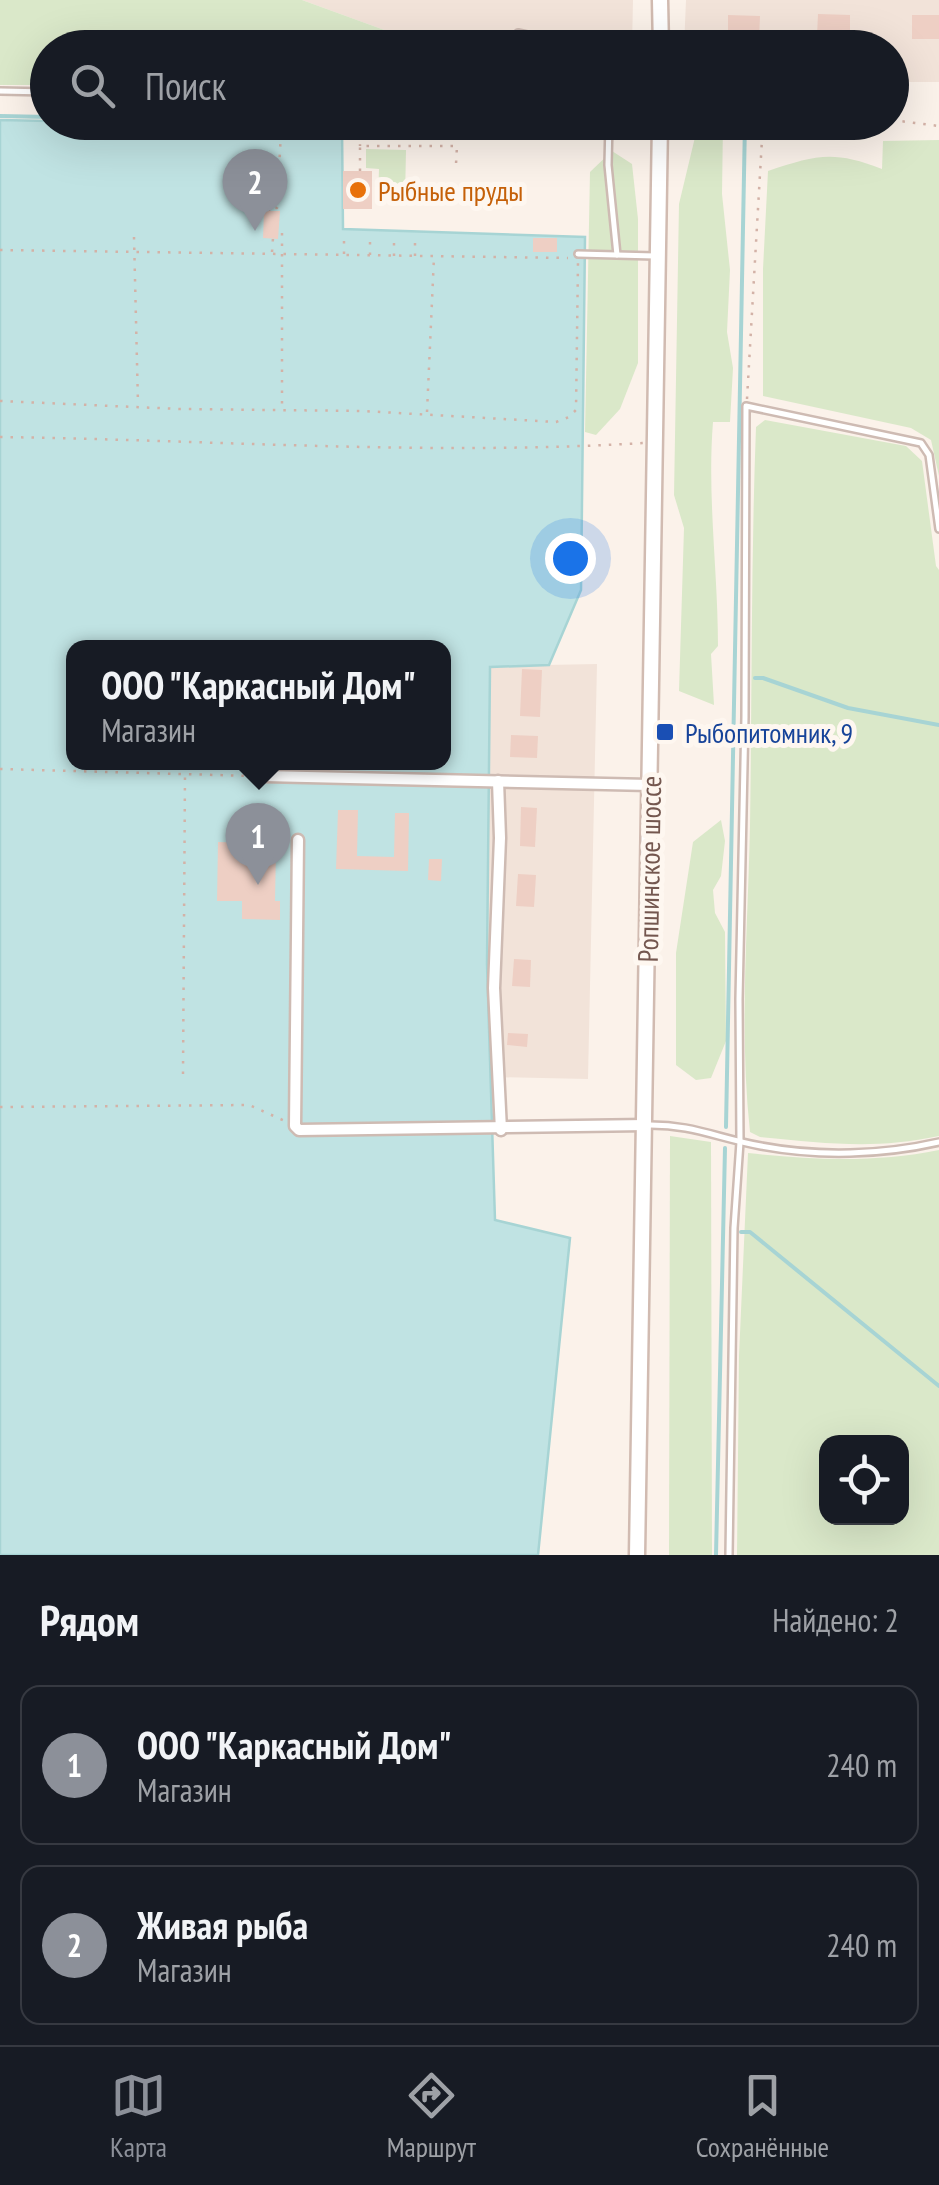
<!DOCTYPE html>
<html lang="ru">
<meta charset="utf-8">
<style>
:root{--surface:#171b24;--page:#242831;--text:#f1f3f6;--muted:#9ea1a6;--line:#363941;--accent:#8c9099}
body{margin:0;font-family:"PT Sans Narrow",sans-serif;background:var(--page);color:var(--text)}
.controls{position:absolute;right:30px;bottom:30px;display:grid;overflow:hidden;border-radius:20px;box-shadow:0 10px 40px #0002}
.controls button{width:90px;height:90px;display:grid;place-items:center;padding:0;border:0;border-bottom:2px solid var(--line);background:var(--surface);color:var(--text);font:50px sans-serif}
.you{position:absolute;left:570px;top:558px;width:35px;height:35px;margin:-25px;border:8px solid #fff;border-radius:50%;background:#1a73e8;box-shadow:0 0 0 15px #1a73e833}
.badge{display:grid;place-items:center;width:65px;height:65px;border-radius:50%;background:var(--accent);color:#fff;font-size:32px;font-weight:700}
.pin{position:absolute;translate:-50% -82px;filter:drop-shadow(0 2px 5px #0008)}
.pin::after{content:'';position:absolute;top:52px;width:35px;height:30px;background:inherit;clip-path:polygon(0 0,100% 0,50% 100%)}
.popup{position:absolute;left:66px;top:640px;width:385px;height:130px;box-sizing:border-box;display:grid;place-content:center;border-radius:20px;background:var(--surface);filter:drop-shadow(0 2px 8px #0005);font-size:32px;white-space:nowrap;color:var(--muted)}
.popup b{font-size:38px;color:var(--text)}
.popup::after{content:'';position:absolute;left:50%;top:100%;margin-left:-20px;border:20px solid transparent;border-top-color:var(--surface)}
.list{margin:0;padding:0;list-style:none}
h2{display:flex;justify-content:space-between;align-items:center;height:130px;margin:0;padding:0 40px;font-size:42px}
h2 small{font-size:32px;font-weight:400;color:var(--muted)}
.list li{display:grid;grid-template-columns:65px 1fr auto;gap:30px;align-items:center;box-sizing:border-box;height:160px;margin:0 20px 20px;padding:0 20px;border:2px solid var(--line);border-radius:20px}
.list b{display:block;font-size:38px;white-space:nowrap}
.list p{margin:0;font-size:32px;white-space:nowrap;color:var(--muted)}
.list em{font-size:32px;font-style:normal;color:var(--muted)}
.icon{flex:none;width:55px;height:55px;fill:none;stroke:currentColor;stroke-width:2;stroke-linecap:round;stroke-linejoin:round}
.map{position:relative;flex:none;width:939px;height:1555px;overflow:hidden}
.search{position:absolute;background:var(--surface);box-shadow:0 10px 40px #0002;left:30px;right:30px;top:30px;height:110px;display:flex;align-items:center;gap:25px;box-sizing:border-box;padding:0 35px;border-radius:55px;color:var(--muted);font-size:38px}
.sheet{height:490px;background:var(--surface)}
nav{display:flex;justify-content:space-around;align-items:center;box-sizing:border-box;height:140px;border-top:2px solid var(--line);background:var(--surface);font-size:28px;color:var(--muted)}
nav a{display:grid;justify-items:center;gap:5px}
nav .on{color:var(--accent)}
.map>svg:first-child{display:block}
.residential{fill:#f2e3d9}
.green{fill:#dae8c9;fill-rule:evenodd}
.water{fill:#c0e3e3;stroke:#a7d4d4;stroke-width:2.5;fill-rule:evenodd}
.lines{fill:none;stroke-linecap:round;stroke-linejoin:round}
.stream{stroke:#a7d4d4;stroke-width:4}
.building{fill:#eecfc4}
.lane-casing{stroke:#cebbb3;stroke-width:10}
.street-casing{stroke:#cebbb3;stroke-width:15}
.secondary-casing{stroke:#d1bbb1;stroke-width:19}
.path{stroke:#d3b2a7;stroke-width:2.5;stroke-dasharray:2.5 8;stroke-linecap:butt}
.lane{stroke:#fff;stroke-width:5}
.street{stroke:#fff;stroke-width:10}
.secondary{stroke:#fff;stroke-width:14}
.food-dot{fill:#e8710a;stroke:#fef7f0;stroke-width:4}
.transit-dot{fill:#1a4fb4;stroke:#fef7f0;stroke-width:4}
.labels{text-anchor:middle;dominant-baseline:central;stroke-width:10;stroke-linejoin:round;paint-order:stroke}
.food-label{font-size:28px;fill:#c56008;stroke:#fef7f0;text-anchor:start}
.transit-label{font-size:28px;fill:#164399;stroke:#fef7f0;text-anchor:start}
.street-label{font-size:28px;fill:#74574f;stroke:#fef7f0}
</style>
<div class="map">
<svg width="939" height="1555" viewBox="0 0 939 1555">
<rect width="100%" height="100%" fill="#fbf2ea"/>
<!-- residential -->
<g class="residential">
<polygon points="302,0 633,0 632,47 431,47"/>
<polygon points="686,0 939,0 939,82 892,82 892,48 684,48"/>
<polygon points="597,664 588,1079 490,1077 487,964 490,666"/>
</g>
<!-- green -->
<g class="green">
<polygon points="0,0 302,0 431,47 48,48 47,85 0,85"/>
<path d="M703,123H723L722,194L730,270L727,332L733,368L730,422H713C707,497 718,571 718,646L711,654L714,705L679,691L684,528L674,495L679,204L696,133Z"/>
<path d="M939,140V476L931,440L911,428L763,396V269L768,171C816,155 833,150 882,169L883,141Z"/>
<polygon points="366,149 406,150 405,199 378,199 379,169 366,168"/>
<polygon points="612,151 632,164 638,219 638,363 620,409 596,435 585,432 590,172"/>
<path d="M765,420L906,446L922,461L936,566L939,570V1136C873,1150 825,1143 760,1137L750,1132C739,1031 748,927 750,826C752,693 751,560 756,427Z"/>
<polygon points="721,820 725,841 721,876 713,890 715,913 725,932 726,1041 711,1078 696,1080 676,1065 676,953 693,842"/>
<polygon points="670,1136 711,1142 712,1555 669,1555"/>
<path d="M939,1150V1555H737L739,1356L748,1153C813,1160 875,1163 939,1150ZM826,1442H902V1518H826Z"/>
</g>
<!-- water -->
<path class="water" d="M0,120L342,127L343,229L585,237L581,590L549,665L490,667L487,964L495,1220L570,1238L538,1555H0ZM73,648H443V762H73Z"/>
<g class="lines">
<!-- stream -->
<g class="stream">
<polyline points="0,116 48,117"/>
<polyline points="755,678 763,678 848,708 939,725"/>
<polyline points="726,1127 745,122"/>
<polyline points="741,1232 750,1232 939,1386"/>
<polyline points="716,1555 725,1148"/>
</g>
</g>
<!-- building -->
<g class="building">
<polygon points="818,14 850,15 850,37 817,36"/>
<polygon points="728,15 760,16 759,40 728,39"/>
<rect x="912" y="15" width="27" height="24"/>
<rect x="343" y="171" width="29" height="38"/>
<polygon points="264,211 280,211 278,239 263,238"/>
<rect x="533" y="238" width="24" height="14"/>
<polygon points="522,669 542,670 540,717 520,716"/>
<polygon points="511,735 538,736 537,758 510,757"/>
<polygon points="521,807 537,808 535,847 520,846"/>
<polygon points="338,810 358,810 357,856 394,857 395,813 409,813 408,871 336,869"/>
<polygon points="218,842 253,843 253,848 276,849 275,901 280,901 280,920 242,919 242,901 217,901"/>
<polygon points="429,859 442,859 441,881 428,880"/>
<polygon points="518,874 536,875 534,907 516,906"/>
<polygon points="514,959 531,960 530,987 512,986"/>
<polygon points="508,1033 528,1034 527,1047 507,1045"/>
</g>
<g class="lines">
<defs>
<g id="lane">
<polyline points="518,33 586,48"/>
<polyline points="0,91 48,92"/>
<polyline points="609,122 608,165 617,255"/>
<polyline points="578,254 655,256"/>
<path d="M646,1125C692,1124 717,1138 761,1146C819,1157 882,1155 939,1142"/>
<polyline points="729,1555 734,1228 740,1142 739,999 745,717 746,406 921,443 929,455 939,529"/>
</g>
<g id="street">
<polyline points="264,776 649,785"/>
<polyline points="498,781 500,838 494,988 501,1130"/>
<polyline points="298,840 295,1126 299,1130 646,1125"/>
</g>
<g id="secondary">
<polyline points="660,0 661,48"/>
<polyline points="637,1555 660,122"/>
</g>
</defs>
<!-- lane casing -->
<use href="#lane" class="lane-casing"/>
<!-- street casing -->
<use href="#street" class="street-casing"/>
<!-- secondary casing -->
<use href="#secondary" class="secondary-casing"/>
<!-- path -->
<g class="path">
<polyline points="892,120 939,126"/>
<polyline points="360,171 360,146 457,146 456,164"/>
<polyline points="269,211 269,207 277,208 281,132 360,133 360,146"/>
<polyline points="282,233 282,408"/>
<polyline points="134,237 138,404"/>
<polyline points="0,250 568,258"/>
<polyline points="272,252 273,238"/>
<polyline points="344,254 344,241"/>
<polyline points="370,255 370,242"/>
<polyline points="394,256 394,242"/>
<polyline points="415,256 415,243"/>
<polyline points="747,399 763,122"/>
<polyline points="0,401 180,409 363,411 556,422 569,417 576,410 578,262"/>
<polyline points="427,412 434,257"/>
<path d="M0,437C214,440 429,456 643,443"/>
<polyline points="0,769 253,776"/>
<polyline points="183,1074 185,774"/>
<polyline points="0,1107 249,1105 285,1121"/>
</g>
<!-- lane -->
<use href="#lane" class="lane"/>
<!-- street -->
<use href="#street" class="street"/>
<!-- secondary -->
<use href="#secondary" class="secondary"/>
</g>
<!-- markers -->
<circle class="food-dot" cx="358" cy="190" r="10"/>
<rect class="transit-dot" x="655" y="722" width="20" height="20" rx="5"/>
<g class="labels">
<!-- food labels -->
<g class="food-label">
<text x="378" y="190">Рыбные пруды</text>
</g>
<!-- transit labels -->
<g class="transit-label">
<text x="685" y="732">Рыбопитомник, 9</text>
</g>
<!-- street labels -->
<g class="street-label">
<text transform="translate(649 869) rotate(-89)">Ропшинское шоссе</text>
</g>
</g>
</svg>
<div class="controls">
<button><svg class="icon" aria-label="locate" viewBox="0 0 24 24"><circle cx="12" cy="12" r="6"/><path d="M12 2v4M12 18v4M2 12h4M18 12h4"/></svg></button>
</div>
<div class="you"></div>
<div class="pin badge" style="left:258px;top:885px">1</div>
<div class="popup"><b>ООО &quot;Каркасный Дом&quot;</b>Магазин</div>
<div class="pin badge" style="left:255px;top:231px">2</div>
<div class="search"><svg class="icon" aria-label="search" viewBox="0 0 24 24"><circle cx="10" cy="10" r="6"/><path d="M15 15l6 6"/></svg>Поиск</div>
</div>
<section class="sheet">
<h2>Рядом<small>Найдено: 2</small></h2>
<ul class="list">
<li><span class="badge">1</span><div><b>ООО &quot;Каркасный Дом&quot;</b><p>Магазин</p></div><em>240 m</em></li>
<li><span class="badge">2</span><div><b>Живая рыба</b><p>Магазин</p></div><em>240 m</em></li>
</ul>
</section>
<nav>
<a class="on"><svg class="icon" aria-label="map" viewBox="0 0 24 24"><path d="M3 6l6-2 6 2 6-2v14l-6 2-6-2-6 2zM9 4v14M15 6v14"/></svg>Карта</a>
<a><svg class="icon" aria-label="directions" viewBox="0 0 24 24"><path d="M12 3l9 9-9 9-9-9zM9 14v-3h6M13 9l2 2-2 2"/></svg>Маршрут</a>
<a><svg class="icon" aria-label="saved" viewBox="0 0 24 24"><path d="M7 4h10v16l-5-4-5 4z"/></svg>Сохранённые</a>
</nav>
